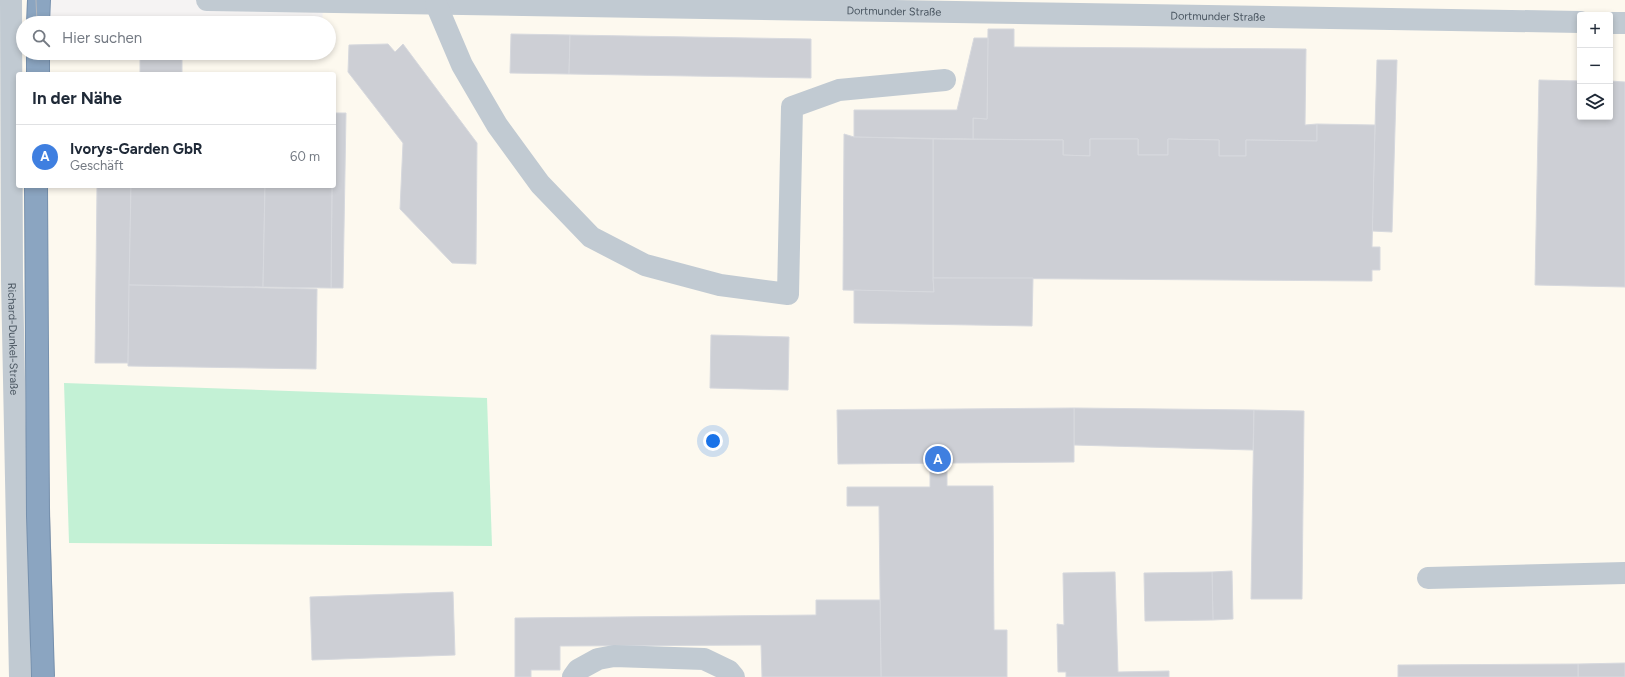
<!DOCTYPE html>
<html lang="de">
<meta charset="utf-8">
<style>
:root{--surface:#fff;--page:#f6f6f7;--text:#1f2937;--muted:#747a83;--line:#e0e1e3;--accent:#db2777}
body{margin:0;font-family:Figtree,sans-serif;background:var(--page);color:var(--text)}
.controls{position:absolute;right:12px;top:12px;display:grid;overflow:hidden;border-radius:4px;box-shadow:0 2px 6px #0003}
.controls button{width:36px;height:36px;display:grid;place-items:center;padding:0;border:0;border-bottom:1px solid var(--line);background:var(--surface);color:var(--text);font:20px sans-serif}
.you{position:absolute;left:713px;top:441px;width:14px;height:14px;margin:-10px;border:3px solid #fff;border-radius:50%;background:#1a73e8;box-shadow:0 0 0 6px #1a73e833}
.badge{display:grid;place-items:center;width:26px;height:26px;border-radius:50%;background:var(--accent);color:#fff;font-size:13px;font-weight:700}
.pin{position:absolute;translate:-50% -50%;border:2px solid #fff;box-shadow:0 1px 4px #0006}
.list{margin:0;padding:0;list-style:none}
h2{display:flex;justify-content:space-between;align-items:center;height:52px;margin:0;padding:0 16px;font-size:17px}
h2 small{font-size:13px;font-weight:400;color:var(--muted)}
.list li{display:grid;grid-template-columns:26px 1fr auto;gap:12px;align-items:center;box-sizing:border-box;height:64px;padding:0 16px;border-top:1px solid var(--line)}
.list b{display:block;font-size:15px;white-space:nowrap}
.list p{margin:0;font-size:13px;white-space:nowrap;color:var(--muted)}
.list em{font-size:13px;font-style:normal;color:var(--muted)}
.icon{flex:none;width:22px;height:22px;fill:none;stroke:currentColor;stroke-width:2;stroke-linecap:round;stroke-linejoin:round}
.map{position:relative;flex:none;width:1625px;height:677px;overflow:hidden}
.search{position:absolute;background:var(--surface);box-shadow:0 2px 6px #0003;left:16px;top:16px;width:320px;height:44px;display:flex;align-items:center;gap:10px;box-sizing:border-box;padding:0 14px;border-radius:22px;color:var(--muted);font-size:15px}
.panel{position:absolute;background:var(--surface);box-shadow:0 2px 6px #0003;left:16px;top:72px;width:320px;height:116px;border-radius:4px}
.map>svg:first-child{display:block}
.commercial{fill:#fdf9ef;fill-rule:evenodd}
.green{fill:#c3f1d5}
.building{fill:#cdcfd5;stroke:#d7d9de}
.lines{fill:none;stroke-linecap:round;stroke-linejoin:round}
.highway-casing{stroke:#7690ad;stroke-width:24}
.minor{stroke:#c1cad2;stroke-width:22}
.highway{stroke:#8ba5c1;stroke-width:22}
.tram{stroke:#b5b8bd;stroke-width:1}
.highway-bridge-casing{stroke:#7690ad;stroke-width:24;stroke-linecap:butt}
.highway-bridge{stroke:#8ba5c1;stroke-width:22}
.labels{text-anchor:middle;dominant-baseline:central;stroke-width:4;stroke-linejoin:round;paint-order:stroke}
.street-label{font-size:11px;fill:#4a5661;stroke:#fff}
</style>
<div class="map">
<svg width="1625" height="677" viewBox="0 0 1625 677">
<rect width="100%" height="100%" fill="#f5f3f3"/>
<!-- commercial -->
<path class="commercial" d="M0,0H44L51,23H23V53H329V23H323L322,0H1625V677H0ZM1580,15H1610V117H1580ZM18,74H334V186H18Z"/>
<!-- green -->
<polygon class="green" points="64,383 487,398 492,546 69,543"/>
<!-- building -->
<g class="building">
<polygon points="988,29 1014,29 1014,47 1306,49 1305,125 1317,124 1317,141 1246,140 1246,156 1219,156 1219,140 1168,139 1168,155 1138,155 1138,139 1090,139 1090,156 1063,155 1063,140 973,139 973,118 987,119"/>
<polygon points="511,34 570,35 569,74 510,73"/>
<polygon points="570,35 811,39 811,78 569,74"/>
<polygon points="974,38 988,38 987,119 973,118 973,139 854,137 854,110 957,110"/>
<polygon points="388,44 395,52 403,44 477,143 476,264 452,263 400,209 403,143 348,72 349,45"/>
<rect x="140" y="53" width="42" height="21"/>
<polygon points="1377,60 1397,60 1392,232 1372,231"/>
<polygon points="1539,80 1580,81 1580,117 1610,117 1610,81 1625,82 1625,287 1535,285"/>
<polygon points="334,113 346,113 343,288 331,288 332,186 334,186"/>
<polygon points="1317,124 1375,125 1372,247 1380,247 1380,270 1372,270 1372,281 933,278 933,139 1063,140 1063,155 1090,156 1090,139 1138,139 1138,155 1168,155 1168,139 1219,140 1219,156 1246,156 1246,140 1317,141"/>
<polygon points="844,134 854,137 933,139 933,278 934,292 843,290"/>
<polygon points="97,186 131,186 128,363 95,363"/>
<polygon points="131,186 265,186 263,287 129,285"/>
<polygon points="265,186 332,186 331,288 263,287"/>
<polygon points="933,278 1033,278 1032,326 854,323 854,290 934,292"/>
<polygon points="129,285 317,289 316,369 128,366"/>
<polygon points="711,335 789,337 788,390 710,388"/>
<polygon points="1074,408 1254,410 1253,450 1074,445"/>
<polygon points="1074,408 1074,462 838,464 837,410"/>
<polygon points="1254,410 1304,411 1302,599 1251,599"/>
<polygon points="930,463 947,463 947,486 993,486 994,630 1007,630 1007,677 881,677 879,506 847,506 847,487 930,487"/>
<polygon points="1232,571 1233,619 1213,620 1212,572"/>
<polygon points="1115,572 1118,672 1169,671 1169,677 1066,677 1066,672 1058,672 1057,624 1064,625 1063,573"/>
<polygon points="1212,572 1213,620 1145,621 1144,573"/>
<polygon points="453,592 455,655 312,660 310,597"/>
<polygon points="816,600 880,600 881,677 762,677 761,645 560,646 560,670 531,670 531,677 515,677 515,618 816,615"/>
<polygon points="1625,663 1625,677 1578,677 1578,664"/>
<polygon points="1578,664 1578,677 1398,677 1398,665"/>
</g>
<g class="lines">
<defs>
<polyline id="highway" points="38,23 39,0"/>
</defs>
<!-- highway casing -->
<use href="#highway" class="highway-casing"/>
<!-- minor -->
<g class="minor">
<path id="s1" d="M11,0L12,280L20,677"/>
<path id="s2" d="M207,0L1580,22"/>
<polyline points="436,4 462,65 497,125 540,184 591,237 645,265 720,285 788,294 792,107 839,90 945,80"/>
<polyline points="1610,23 1625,23"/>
<polyline points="1428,578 1625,573"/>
<polyline points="573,677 578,670 598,659 614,656 704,659 729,671 734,677"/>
</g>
<!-- highway -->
<use href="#highway" class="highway"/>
<!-- tram -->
<g class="tram">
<polyline points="36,0 37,23"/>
<polyline points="37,53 38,74"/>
<polyline points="41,186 54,677"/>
</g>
<defs>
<g id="highway-bridge">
<polyline points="38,74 38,53"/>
<polyline points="36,186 38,516 43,677"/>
</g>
</defs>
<!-- highway-bridge casing -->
<use href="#highway-bridge" class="highway-bridge-casing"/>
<!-- highway-bridge -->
<use href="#highway-bridge" class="highway-bridge"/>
</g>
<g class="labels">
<!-- street labels -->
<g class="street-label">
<text stroke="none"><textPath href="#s2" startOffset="687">Dortmunder Straße</textPath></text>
<text stroke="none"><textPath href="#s2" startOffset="1011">Dortmunder Straße</textPath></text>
<text stroke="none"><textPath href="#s1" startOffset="339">Richard-Dunkel-Straße</textPath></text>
</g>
</g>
</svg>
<div class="controls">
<button>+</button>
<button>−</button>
<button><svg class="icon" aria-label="layers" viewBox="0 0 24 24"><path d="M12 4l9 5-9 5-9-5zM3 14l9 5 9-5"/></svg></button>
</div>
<div class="you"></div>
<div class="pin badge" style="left:938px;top:459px;background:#3f7fe0">A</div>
<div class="search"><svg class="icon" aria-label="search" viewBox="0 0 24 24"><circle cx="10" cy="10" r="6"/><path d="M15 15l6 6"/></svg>Hier suchen</div>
<section class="panel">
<h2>In der Nähe<small></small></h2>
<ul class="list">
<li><span class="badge" style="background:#3f7fe0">A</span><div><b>Ivorys-Garden GbR</b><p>Geschäft</p></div><em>60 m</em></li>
</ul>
</section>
</div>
